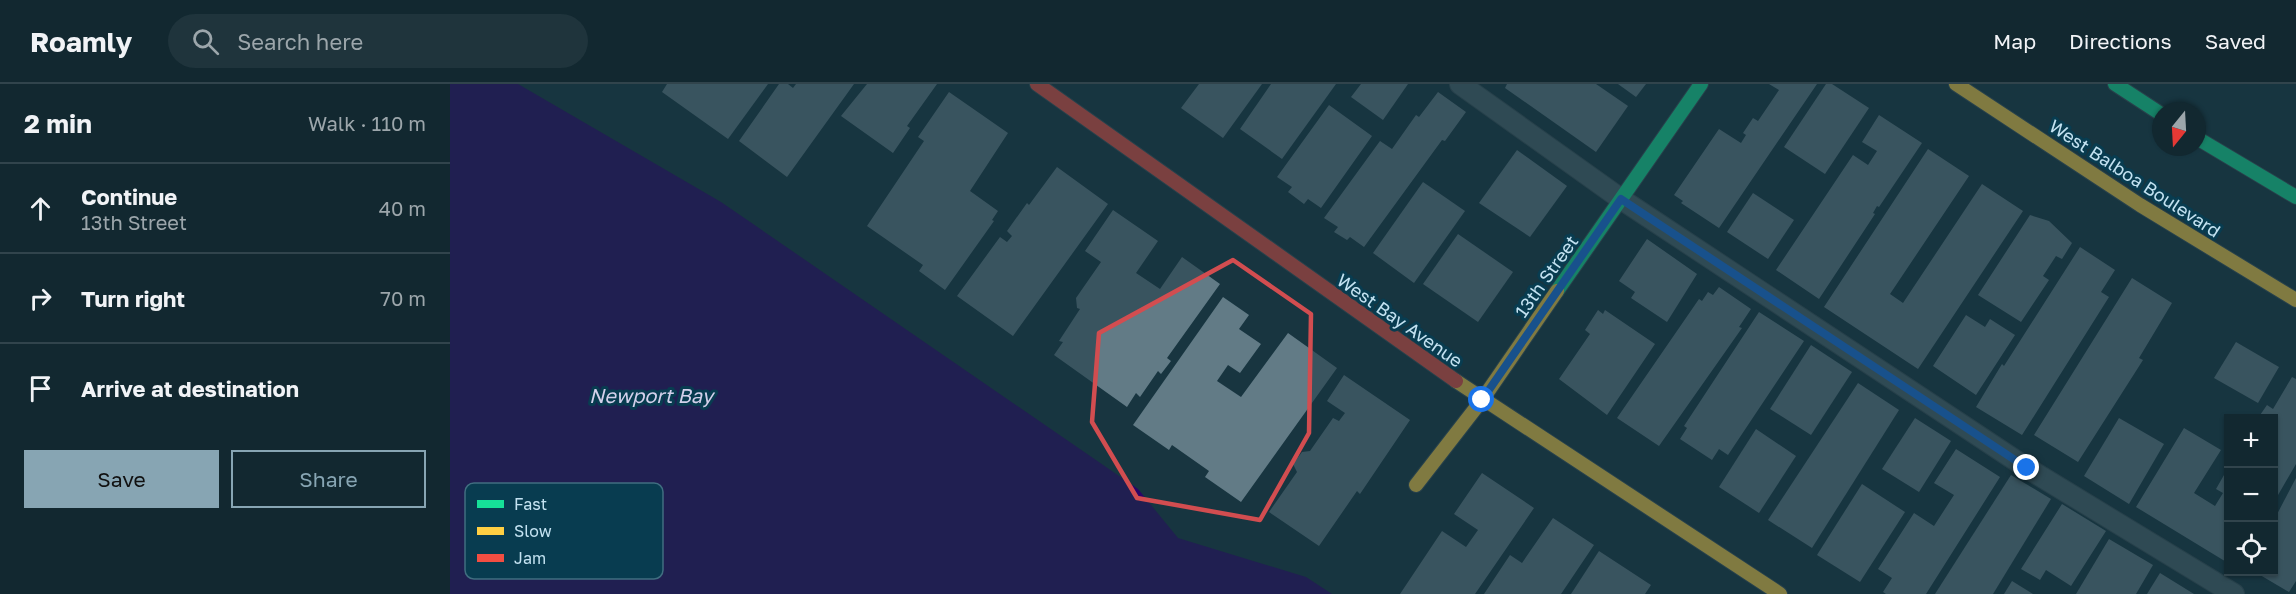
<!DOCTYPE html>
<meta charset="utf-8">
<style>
:root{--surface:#122830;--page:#1f343c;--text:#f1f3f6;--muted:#9ca6ab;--line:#31444c;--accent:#87a5b3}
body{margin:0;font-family:"Golos Text",sans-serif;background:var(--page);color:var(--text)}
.controls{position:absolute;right:18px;bottom:18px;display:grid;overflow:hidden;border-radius:0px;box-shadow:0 2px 4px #0004}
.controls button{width:54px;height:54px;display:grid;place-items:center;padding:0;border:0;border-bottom:2px solid var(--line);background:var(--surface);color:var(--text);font:30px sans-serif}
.compass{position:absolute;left:1702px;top:18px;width:54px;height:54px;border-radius:50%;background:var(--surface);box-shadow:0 2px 4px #0004;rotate:198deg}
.stop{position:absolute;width:18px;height:18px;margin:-14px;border:4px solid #1a73e8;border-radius:50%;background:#fff}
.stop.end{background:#1a73e8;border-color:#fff;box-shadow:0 2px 6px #0008}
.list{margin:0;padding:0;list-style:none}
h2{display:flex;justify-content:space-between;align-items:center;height:78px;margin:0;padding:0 24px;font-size:26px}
h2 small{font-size:20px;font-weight:400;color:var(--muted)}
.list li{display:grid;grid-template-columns:39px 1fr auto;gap:18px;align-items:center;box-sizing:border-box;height:90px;padding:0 24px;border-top:2px solid var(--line)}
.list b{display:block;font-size:22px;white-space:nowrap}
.list p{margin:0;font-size:20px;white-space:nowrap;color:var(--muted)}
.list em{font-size:20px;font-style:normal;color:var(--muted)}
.actions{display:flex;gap:12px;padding:18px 24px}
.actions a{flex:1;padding:14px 0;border:2px solid var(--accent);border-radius:0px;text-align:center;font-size:21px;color:var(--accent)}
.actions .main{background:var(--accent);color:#111}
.icon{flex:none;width:33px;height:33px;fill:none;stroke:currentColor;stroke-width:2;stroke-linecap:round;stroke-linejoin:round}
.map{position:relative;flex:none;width:1846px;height:510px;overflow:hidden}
header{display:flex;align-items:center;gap:36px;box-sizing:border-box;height:84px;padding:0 30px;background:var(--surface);border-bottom:2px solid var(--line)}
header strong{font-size:28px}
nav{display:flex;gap:33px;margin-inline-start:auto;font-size:21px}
.search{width:420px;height:54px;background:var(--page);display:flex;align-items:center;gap:15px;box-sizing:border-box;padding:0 21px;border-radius:33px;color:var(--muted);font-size:22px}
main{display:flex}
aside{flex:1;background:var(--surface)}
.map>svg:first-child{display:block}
.water{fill:#2a0566}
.building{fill:#627b86}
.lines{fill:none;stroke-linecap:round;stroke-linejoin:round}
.lane-casing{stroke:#3a5059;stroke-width:22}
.fast-casing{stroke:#3a5059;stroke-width:16}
.slow-casing{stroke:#3a5059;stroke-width:16}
.jam-casing{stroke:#3a5059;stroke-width:16}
.lane{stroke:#4d656e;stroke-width:20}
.fast{stroke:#16e098;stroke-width:14}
.slow{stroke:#ffcf43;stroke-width:14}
.jam{stroke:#f24e42;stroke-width:14}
.route{stroke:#1a73e8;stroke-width:8}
.marked{fill:none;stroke:#d24d50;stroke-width:4.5;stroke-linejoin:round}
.labels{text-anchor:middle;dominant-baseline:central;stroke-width:6;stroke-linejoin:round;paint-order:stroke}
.street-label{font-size:18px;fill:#c3e2f1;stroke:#083c50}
.water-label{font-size:20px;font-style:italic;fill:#d3d0eb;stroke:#083c50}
.key{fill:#083c50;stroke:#406e80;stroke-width:1.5}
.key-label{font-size:16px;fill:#c3e2f1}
</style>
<header>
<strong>Roamly</strong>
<div class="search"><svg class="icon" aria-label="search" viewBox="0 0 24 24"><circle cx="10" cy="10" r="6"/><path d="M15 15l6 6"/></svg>Search here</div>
<nav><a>Map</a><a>Directions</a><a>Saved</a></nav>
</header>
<main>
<aside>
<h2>2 min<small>Walk · 110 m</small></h2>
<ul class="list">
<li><svg class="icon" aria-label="ahead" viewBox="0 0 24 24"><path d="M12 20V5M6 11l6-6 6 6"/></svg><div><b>Continue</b><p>13th Street</p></div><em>40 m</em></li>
<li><svg class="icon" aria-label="right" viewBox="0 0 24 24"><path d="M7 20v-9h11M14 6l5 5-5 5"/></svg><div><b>Turn right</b></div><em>70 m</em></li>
<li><svg class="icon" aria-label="arrive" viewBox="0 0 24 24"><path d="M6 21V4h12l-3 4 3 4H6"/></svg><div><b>Arrive at destination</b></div></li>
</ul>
<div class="actions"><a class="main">Save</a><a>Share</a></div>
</aside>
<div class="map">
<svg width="1846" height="510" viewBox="0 0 1846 510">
<rect width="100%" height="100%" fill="#183540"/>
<!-- water -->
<polygon class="water" points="0,0 68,0 271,118 688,405 728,454 856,493 882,510 0,510"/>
<!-- building -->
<g class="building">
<polygon points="217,0 318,0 278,55 212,8"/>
<polygon points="329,0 338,0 343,4 346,0 404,0 337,93 289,57"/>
<polygon points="417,0 487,0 457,42 460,44 443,69 391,32"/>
<polygon points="749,0 812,0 773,54 731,24"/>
<polygon points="821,0 886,0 832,75 790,45"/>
<polygon points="911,0 958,0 933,36 901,13"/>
<polygon points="1057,0 1146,0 1178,22 1146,68 1055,4"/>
<polygon points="1168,0 1196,0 1186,13"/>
<polygon points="1319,0 1367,0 1269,144 1231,119 1233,117 1224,111 1269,45 1291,59 1296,51 1293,49 1303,34 1308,37 1329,6"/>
<polygon points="1376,0 1382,0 1419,24 1375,90 1334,63"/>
<polygon points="499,8 558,49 520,107 548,127 542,136 544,137 495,206 469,187 473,181 417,142 474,57 468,53"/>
<polygon points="988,8 1016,28 995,57 992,56 914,163 900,153 897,156 884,148 888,143 874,134 930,57 942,65 966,31 969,33"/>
<polygon points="879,21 922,52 871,124 858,115 854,120 838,108 842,103 827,93"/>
<polygon points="1429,31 1472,59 1429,123 1427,122 1423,129 1425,130 1369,215 1326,186 1403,71 1418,81 1427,67 1412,58"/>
<polygon points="1478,65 1519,92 1440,210 1453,219 1532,100 1573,127 1468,285 1374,223"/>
<polygon points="1067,66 1117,102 1080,153 1029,119"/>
<polygon points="607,83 658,120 563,252 507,212 550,153 557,158 562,152 557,147 577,119 579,121"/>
<polygon points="973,98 1015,127 964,199 923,169"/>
<polygon points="1303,109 1344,136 1318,175 1277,148"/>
<polygon points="663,126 708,157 686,189 710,205 732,173 770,200 717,274 721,277 711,290 708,287 690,313 686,309 677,323 604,271 613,258 609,257 630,225 627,224 626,214 651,178 635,167"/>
<polygon points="1580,131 1599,137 1622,159 1612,175 1606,172 1593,192 1599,196 1571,238 1528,211"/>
<polygon points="1008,150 1063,188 1028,238 973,200"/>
<polygon points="1197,155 1247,190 1217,238 1181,214 1185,208 1169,197"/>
<polygon points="1630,163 1665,186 1651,208 1659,213 1572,351 1526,323 1552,280 1554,282"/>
<polygon points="1682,194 1722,219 1689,274 1693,276 1628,378 1584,351"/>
<polygon points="1269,203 1301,225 1289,243 1292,244 1209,362 1167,334 1249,215 1252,217 1258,208 1263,211"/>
<polygon points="773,213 799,231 789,245 811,260 790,289 778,281 767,297 791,313 838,249 887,284 791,418 755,393 759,387 722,361 719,366 683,341"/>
<polygon points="1148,226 1153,230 1155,226 1205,260 1157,331 1109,295 1140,250 1135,246"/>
<polygon points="1309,228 1354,257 1278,371 1269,365 1262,376 1230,355 1237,344 1234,342"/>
<polygon points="1516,231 1535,243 1540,235 1565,251 1526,311 1483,282"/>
<polygon points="1786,258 1829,283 1808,319 1764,294"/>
<polygon points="1361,261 1402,288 1361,351 1320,325"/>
<polygon points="894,291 960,336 910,410 907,407 869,462 819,428 847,388 843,380 852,368 860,367 883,334 889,337 895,329 877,317"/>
<polygon points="1842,293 1846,295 1846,380 1824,418 1824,334 1808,334 1817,321 1823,325"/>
<polygon points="1408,299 1449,326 1362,464 1318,436"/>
<polygon points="1465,334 1501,357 1469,408 1432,385"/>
<polygon points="1669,334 1714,360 1679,420 1634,392"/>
<polygon points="1734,344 1771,366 1744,409 1765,422 1773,409 1766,405 1778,384 1778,479 1686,423"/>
<polygon points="1306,345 1346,372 1309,429 1269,403"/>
<polygon points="1506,365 1550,393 1476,510 1436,510 1433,508 1442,494 1428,485 1464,429 1484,442 1504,411 1484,399"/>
<polygon points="1032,389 1084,424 1025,510 950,510 992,447 1016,463 1028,446 1004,430"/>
<polygon points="1561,391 1601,415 1543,510 1485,510"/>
<polygon points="1846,394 1846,497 1839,508 1805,488 1824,488 1824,436"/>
<polygon points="1412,400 1455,428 1410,498 1367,471"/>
<polygon points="1612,420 1656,447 1621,502 1596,486 1590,496 1571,485"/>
<polygon points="1103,434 1144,461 1111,510 1034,510 1060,471 1072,479"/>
<polygon points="1659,455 1703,481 1686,510 1626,510"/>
<polygon points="1149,467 1201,501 1195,510 1121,510"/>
<polygon points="1710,489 1744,510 1697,510"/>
<polygon points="1562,497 1583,510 1554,510"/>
</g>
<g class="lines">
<defs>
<polyline id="lane" points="1010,0 1171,115 1577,384 1784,510"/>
<g id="fast">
<polyline points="1665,0 1711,30"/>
<polyline points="1747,54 1846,113"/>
<polyline points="1107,207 1251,0"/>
</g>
<g id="slow">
<polyline points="1506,0 1690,121 1846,216"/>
<polyline points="1006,297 1330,510"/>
<polyline points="966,401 1032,316 1107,207"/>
</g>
<polyline id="jam" points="587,0 1006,297"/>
</defs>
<!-- lane casing -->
<use href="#lane" class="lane-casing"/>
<!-- fast casing -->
<use href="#fast" class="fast-casing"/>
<!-- slow casing -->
<use href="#slow" class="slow-casing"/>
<!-- jam casing -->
<use href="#jam" class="jam-casing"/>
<!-- lane -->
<use href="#lane" class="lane"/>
<!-- fast -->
<use href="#fast" class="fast"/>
<!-- slow -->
<use href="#slow" class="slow"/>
<!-- jam -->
<use href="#jam" class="jam"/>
</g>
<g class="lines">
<!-- route -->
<polyline class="route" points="1032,316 1171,115 1577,384"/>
</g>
<!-- marked area -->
<path d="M0 0H1846V510H0ZM783,176L861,230L859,349L810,436L687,414L642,338L649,249Z" fill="#183540" fill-opacity=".55" fill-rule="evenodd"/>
<path class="marked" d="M783,176L861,230L859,349L810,436L687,414L642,338L649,249Z"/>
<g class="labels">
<!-- street labels -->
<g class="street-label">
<text transform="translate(1685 94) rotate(33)">West Balboa Boulevard</text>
<text transform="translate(1096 192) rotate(-55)">13th Street</text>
<text transform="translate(950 236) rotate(35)">West Bay Avenue</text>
</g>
<!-- water labels -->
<g class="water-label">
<text x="201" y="311">Newport Bay</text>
</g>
</g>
<!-- legend -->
<rect x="15" y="399" width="198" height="96" rx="9" class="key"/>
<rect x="27" y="416" width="27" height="8" fill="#16e098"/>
<rect x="27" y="443" width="27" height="8" fill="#ffcf43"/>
<rect x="27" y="470" width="27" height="8" fill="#f24e42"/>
<g class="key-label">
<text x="64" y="426">Fast</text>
<text x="64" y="453">Slow</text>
<text x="64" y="480">Jam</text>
</g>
</svg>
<div class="controls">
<button>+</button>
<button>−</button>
<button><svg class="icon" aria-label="locate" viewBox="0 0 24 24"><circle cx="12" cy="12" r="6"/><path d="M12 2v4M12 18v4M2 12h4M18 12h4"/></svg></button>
</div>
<svg class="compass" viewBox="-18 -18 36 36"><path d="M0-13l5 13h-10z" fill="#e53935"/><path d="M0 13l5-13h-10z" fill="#9ca6ab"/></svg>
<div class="stop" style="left:1032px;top:316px"></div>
<div class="stop end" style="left:1577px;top:384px"></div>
</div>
</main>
